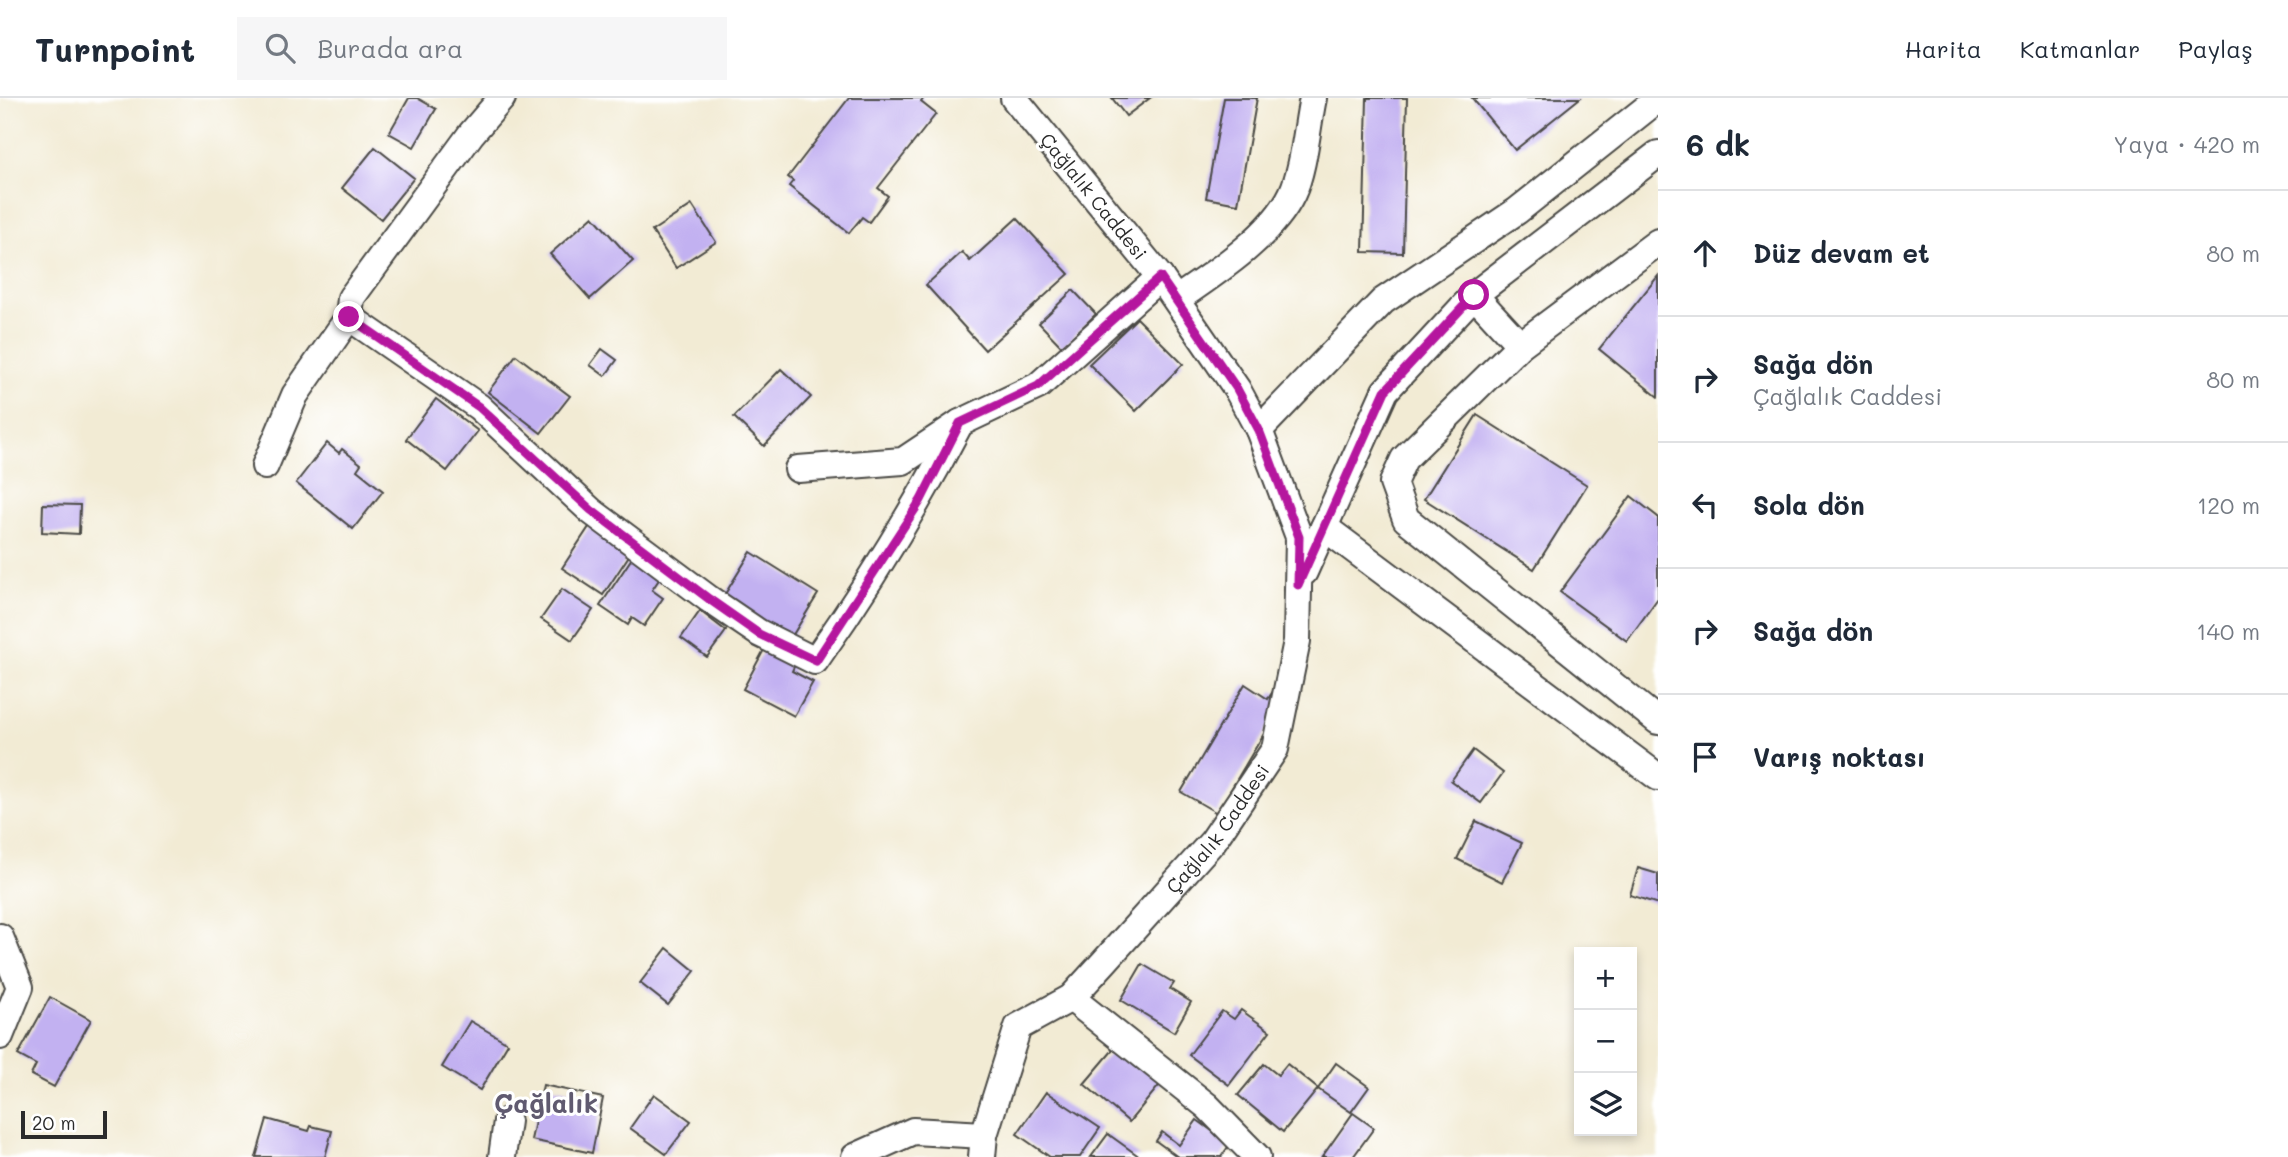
<!DOCTYPE html>
<html lang="tr">
<meta charset="utf-8">
<style>
:root{--surface:#fff;--page:#f6f6f7;--text:#1f2937;--muted:#747a83;--line:#e0e1e3}
body{margin:0;font-family:Mali,sans-serif;background:var(--page);color:var(--text)}
.controls{position:absolute;right:21px;bottom:21px;display:grid;overflow:hidden;border-radius:0px;box-shadow:0 4px 10px #0003}
.controls button{width:63px;height:63px;display:grid;place-items:center;padding:0;border:0;border-bottom:2px solid var(--line);background:var(--surface);color:var(--text);font:35px sans-serif}
.scale{position:absolute;left:21px;bottom:18px;width:86px;box-sizing:border-box;padding-left:7px;border:4px solid #2b2b2b;border-top:0;font-size:19px;line-height:24px;white-space:nowrap;color:#2b2b2b;-webkit-text-stroke:5px #fff;paint-order:stroke}
.stop{position:absolute;width:21px;height:21px;margin:-16px;border:5px solid #b5179e;border-radius:50%;background:#fff}
.stop.end{background:#b5179e;border-color:#fff;box-shadow:0 2px 7px #0008}
.list{margin:0;padding:0;list-style:none}
h2{display:flex;justify-content:space-between;align-items:center;height:91px;margin:0;padding:0 28px;font-size:30px}
h2 small{font-size:23px;font-weight:400;color:var(--muted)}
.list li{display:grid;grid-template-columns:46px 1fr auto;gap:21px;align-items:center;box-sizing:border-box;height:126px;padding:0 28px;border-top:2px solid var(--line)}
.list b{display:block;font-size:26px;white-space:nowrap}
.list p{margin:0;font-size:23px;white-space:nowrap;color:var(--muted)}
.list em{font-size:23px;font-style:normal;color:var(--muted)}
.icon{flex:none;width:38px;height:38px;fill:none;stroke:currentColor;stroke-width:2;stroke-linecap:round;stroke-linejoin:round}
.map{position:relative;flex:none;width:1658px;height:1059px;overflow:hidden}
header{display:flex;align-items:center;gap:42px;box-sizing:border-box;height:98px;padding:0 35px;background:var(--surface);border-bottom:2px solid var(--line)}
header strong{font-size:33px}
nav{display:flex;gap:38px;margin-inline-start:auto;font-size:24px}
.search{width:490px;height:63px;background:var(--page);display:flex;align-items:center;gap:18px;box-sizing:border-box;padding:0 24px;border-radius:0px;color:var(--muted);font-size:26px}
main{display:flex}
aside{flex:1;background:var(--surface)}
.map>svg:first-child{display:block}
.building{fill:#c2b1f1}
.lines{fill:none;stroke-linecap:round;stroke-linejoin:round}
.street-casing{stroke:#494844;stroke-width:30}
.street{stroke:#fff;stroke-width:26}
.route{stroke:#b5179e;stroke-width:9}
.labels{text-anchor:middle;dominant-baseline:central;stroke-width:6;stroke-linejoin:round;paint-order:stroke}
.street-label{font-size:19px;fill:#2b2b2b;stroke:#fff}
.district-label{font-size:26px;font-weight:bold;fill:#605a70;stroke:#fff}
</style>
<header>
<strong>Turnpoint</strong>
<div class="search"><svg class="icon" aria-label="search" viewBox="0 0 24 24"><circle cx="10" cy="10" r="6"/><path d="M15 15l6 6"/></svg>Burada ara</div>
<nav><a>Harita</a><a>Katmanlar</a><a>Paylaş</a></nav>
</header>
<main>
<div class="map">
<svg width="1658" height="1059" viewBox="0 0 1658 1059">
<rect width="100%" height="100%" fill="#fff"/>
<filter id="ink" filterUnits="userSpaceOnUse"><feTurbulence type="fractalNoise" baseFrequency=".0143" numOctaves="2"/><feDisplacementMap in="SourceGraphic" scale="14" xChannelSelector="R" yChannelSelector="G"/><feConvolveMatrix kernelMatrix="1 2 1 2 8 2 1 2 1" color-interpolation-filters="sRGB"/></filter>
<filter id="wash" filterUnits="userSpaceOnUse"><feTurbulence type="fractalNoise" baseFrequency=".00686" numOctaves="4" result="noise"/><feDisplacementMap in="SourceGraphic" scale="28" xChannelSelector="R" yChannelSelector="G"/><feGaussianBlur stdDeviation="1.57" result="paint"/><feColorMatrix in="noise" values="0 0 0 0 0 0 0 0 0 0 0 0 0 0 0 0 0 1.4 0 .05"/><feComposite in="paint" operator="in"/></filter>
<g filter="url(#wash)">
<rect width="100%" height="100%" fill="#f2ebd4"/>
<g id="blocks">
<!-- building -->
<g class="building">
<polygon points="409,0 417,0 436,11 414,49 389,35"/>
<polygon points="849,0 924,0 921,4 936,16 878,90 888,98 869,124 862,119 849,135 789,88 793,83 788,79"/>
<polygon points="1112,0 1150,0 1126,18"/>
<polygon points="1224,0 1257,0 1238,106 1206,100"/>
<polygon points="1367,0 1407,0 1403,155 1363,154"/>
<polygon points="1472,0 1580,0 1515,52"/>
<polygon points="375,49 414,80 381,121 342,90"/>
<polygon points="692,107 716,144 676,170 652,133"/>
<polygon points="593,118 633,163 590,201 550,156"/>
<polygon points="1017,120 1069,176 985,252 926,187 962,154 970,163"/>
<polygon points="1658,178 1658,299 1599,251"/>
<polygon points="1073,192 1096,216 1062,249 1039,225"/>
<polygon points="1137,220 1183,266 1136,313 1089,266"/>
<polygon points="602,251 617,262 605,278 590,267"/>
<polygon points="516,257 570,298 541,335 488,294"/>
<polygon points="781,271 811,299 764,348 734,319"/>
<polygon points="436,301 478,333 447,373 406,341"/>
<polygon points="1477,317 1587,387 1534,471 1424,401"/>
<polygon points="327,345 339,355 342,351 361,366 357,372 383,393 353,431 296,385"/>
<polygon points="1631,398 1658,419 1658,500 1627,543 1560,494"/>
<polygon points="43,406 80,407 79,436 42,434"/>
<polygon points="591,426 632,453 603,497 562,470"/>
<polygon points="751,454 818,496 789,543 722,501"/>
<polygon points="634,457 662,477 652,492 663,500 644,528 632,520 628,527 600,508"/>
<polygon points="562,491 593,512 572,542 541,521"/>
<polygon points="700,513 726,533 707,559 681,540"/>
<polygon points="767,546 797,562 792,573 813,584 794,618 743,591"/>
<polygon points="1245,586 1268,601 1273,593 1285,600 1217,715 1181,694"/>
<polygon points="1473,652 1503,675 1481,705 1451,683"/>
<polygon points="1476,723 1522,745 1502,784 1457,761"/>
<polygon points="1638,770 1658,776 1658,806 1630,797"/>
<polygon points="667,850 695,873 668,907 640,885"/>
<polygon points="1142,866 1174,885 1170,891 1191,904 1174,934 1121,902"/>
<polygon points="50,899 91,922 54,989 31,977 36,967 18,957"/>
<polygon points="1241,912 1270,933 1229,987 1189,957 1222,913 1234,921"/>
<polygon points="470,923 508,945 480,992 442,969"/>
<polygon points="1118,946 1163,983 1129,1024 1084,986"/>
<polygon points="1336,965 1369,989 1351,1014 1318,991"/>
<polygon points="1264,966 1278,977 1287,966 1318,991 1283,1034 1238,997"/>
<polygon points="543,987 603,1000 592,1055 531,1042"/>
<polygon points="1046,994 1100,1030 1080,1059 1050,1059 1017,1036"/>
<polygon points="654,996 691,1023 666,1056 630,1030"/>
<polygon points="1353,1015 1374,1030 1353,1059 1322,1059"/>
<polygon points="267,1021 309,1033 311,1028 332,1033 325,1059 256,1059"/>
<polygon points="1197,1022 1230,1046 1221,1059 1178,1059 1156,1043 1162,1034 1179,1047"/>
<polygon points="1108,1036 1140,1059 1091,1059"/>
</g>
</g>
</g>
<g filter="url(#ink)">
<use href="#blocks" fill-opacity="0" stroke="#494844" stroke-width="2"/>
<g class="lines">
<defs>
<g id="street">
<path d="M502,0L471,36L351,200L349,219L479,309L591,413L709,501L759,535L815,563C869,486 917,408 960,325"/>
<polyline points="1658,144 1520,247 1404,361 1393,385 1406,421 1658,623"/>
<polyline points="1474,197 1520,247"/>
<path d="M1177,201C1215,175 1272,138 1292,96C1304,71 1307,28 1313,0"/>
<polyline points="1259,332 1383,203 1517,113 1658,1"/>
<polyline points="265,368 295,297 349,219"/>
<polyline points="798,371 903,363 960,325 1038,288 1160,179"/>
<polyline points="1324,429 1658,679"/>
<polyline points="1304,474 1385,293 1474,197 1658,56"/>
<polyline points="0,839 20,889 0,938"/>
<polyline points="1071,900 1207,1008 1257,1059"/>
<polyline points="502,1059 507,1023"/>
<polyline points="855,1059 913,1033 984,1037"/>
<path id="s1" d="M982,1059L984,1037L1018,929L1071,900L1104,864L1213,743L1275,651L1297,543L1299,439L1259,332L1237,291L1160,179L1014,0"/>
</g>
</defs>
<!-- street casing -->
<use href="#street" class="street-casing"/>
<!-- street -->
<use href="#street" class="street"/>
</g>
</g>
<g class="lines" filter="url(#ink)">
<!-- route -->
<polyline class="route" points="349,219 479,309 591,412 709,501 759,536 816,563 921,402 960,325 1038,288 1160,179 1237,291 1259,332 1299,439 1298,487 1385,293 1474,197"/>
</g>
<g class="labels">
<!-- street labels -->
<g class="street-label">
<text transform="translate(1094 98) rotate(51)">Çağlalık Caddesi</text>
<text stroke="none"><textPath href="#s1" startOffset="420">Çağlalık Caddesi</textPath></text>
</g>
<!-- district labels -->
<g class="district-label">
<text x="546" y="1005">Çağlalık</text>
</g>
</g>
</svg>
<div class="controls">
<button>+</button>
<button>−</button>
<button><svg class="icon" aria-label="layers" viewBox="0 0 24 24"><path d="M12 4l9 5-9 5-9-5zM3 14l9 5 9-5"/></svg></button>
</div>
<div class="scale">20 m</div>
<div class="stop" style="left:1474px;top:197px"></div>
<div class="stop end" style="left:349px;top:219px"></div>
</div>
<aside>
<h2>6 dk<small>Yaya · 420 m</small></h2>
<ul class="list">
<li><svg class="icon" aria-label="ahead" viewBox="0 0 24 24"><path d="M12 20V5M6 11l6-6 6 6"/></svg><div><b>Düz devam et</b></div><em>80 m</em></li>
<li><svg class="icon" aria-label="right" viewBox="0 0 24 24"><path d="M7 20v-9h11M14 6l5 5-5 5"/></svg><div><b>Sağa dön</b><p>Çağlalık Caddesi</p></div><em>80 m</em></li>
<li><svg class="icon" aria-label="left" viewBox="0 0 24 24"><path d="M17 20v-9H6M10 6l-5 5 5 5"/></svg><div><b>Sola dön</b></div><em>120 m</em></li>
<li><svg class="icon" aria-label="right" viewBox="0 0 24 24"><path d="M7 20v-9h11M14 6l5 5-5 5"/></svg><div><b>Sağa dön</b></div><em>140 m</em></li>
<li><svg class="icon" aria-label="arrive" viewBox="0 0 24 24"><path d="M6 21V4h12l-3 4 3 4H6"/></svg><div><b>Varış noktası</b></div></li>
</ul>
</aside>
</main>
